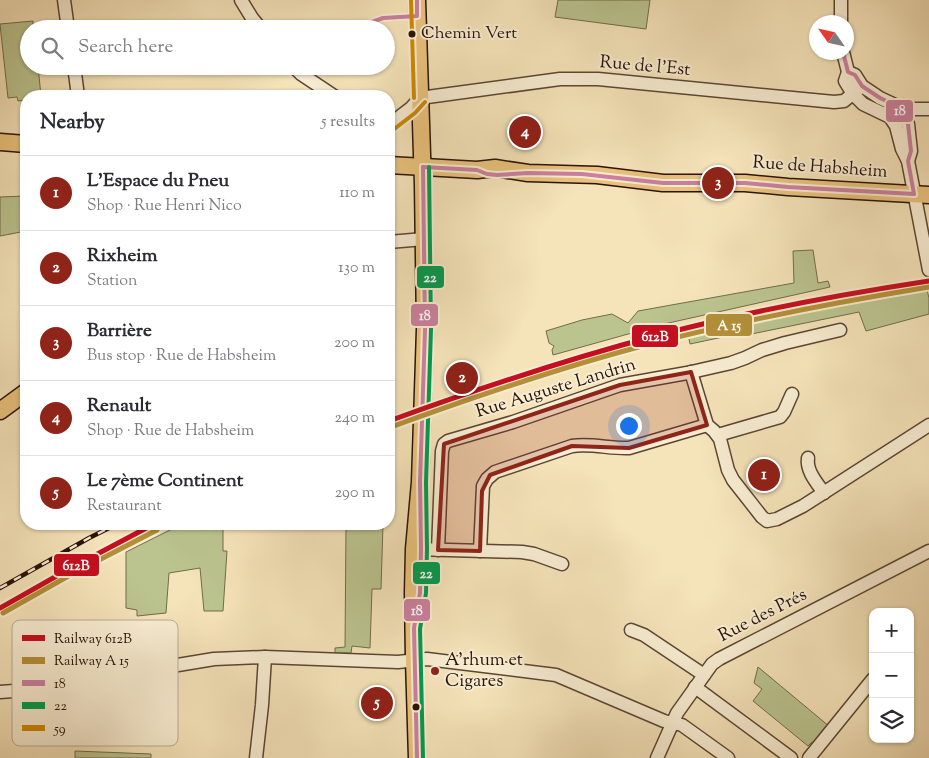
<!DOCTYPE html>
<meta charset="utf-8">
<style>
:root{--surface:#fff;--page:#f2f2f3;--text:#2b2b33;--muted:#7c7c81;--line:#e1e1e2;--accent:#8f2418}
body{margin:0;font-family:"Sorts Mill Goudy",serif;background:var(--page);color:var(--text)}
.controls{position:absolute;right:15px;bottom:15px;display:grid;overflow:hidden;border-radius:10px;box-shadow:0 1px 4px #0004}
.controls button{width:45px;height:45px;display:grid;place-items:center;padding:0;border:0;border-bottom:1px solid var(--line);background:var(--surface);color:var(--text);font:25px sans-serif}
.compass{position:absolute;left:809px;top:15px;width:45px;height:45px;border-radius:50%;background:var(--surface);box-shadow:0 1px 4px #0004;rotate:304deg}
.you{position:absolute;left:628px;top:425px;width:18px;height:18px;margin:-12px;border:4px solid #fff;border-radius:50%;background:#1a73e8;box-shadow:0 0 0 8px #1a73e833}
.badge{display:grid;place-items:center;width:32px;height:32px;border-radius:50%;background:var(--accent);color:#fff;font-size:16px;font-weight:700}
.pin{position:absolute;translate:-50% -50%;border:2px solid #fff;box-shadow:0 1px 5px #0006}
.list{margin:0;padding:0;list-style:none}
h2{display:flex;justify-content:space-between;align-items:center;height:65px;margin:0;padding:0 20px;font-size:21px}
h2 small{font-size:16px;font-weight:400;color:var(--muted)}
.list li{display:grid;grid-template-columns:32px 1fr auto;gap:15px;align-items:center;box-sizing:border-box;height:75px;padding:0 20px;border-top:1px solid var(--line)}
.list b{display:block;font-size:19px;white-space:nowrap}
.list p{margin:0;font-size:16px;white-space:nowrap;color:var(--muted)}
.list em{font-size:16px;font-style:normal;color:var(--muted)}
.icon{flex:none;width:28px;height:28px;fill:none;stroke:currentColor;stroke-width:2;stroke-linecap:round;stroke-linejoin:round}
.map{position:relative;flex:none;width:929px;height:758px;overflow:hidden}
.search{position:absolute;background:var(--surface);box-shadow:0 1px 4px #0004;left:20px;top:20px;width:375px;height:55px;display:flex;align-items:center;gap:12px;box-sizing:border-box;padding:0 18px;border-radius:28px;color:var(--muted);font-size:19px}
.panel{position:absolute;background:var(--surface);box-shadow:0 1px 4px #0004;left:20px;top:90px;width:375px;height:440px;border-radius:20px}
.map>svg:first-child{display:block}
.green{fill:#bbc48f;stroke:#726b4c}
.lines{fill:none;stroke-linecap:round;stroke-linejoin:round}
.minor-casing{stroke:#5b4634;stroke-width:15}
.major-casing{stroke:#281208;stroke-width:19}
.minor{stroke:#f8edd2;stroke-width:12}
.major{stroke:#eac27c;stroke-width:16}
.rail-casing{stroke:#281208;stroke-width:4.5}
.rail{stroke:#f8edd2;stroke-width:2.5;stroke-dasharray:8;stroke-linecap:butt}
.bus-1-casing{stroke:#f8edd2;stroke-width:8}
.bus-2-casing{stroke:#f8edd2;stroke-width:8}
.bus-3-casing{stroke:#f8edd2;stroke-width:8}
.bus-1{stroke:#cb809f;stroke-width:4}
.bus-2{stroke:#009b4e;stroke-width:4}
.bus-3{stroke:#ce8802;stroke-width:4}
.rail-1-casing{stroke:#f8edd2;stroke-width:9}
.rail-2-casing{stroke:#f8edd2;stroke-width:9}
.rail-1{stroke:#c50e1f;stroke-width:5}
.rail-2{stroke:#b39038;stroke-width:5}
.marked{fill:#8f2418;fill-opacity:0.2;stroke:#8f2418;stroke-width:4;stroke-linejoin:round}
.bus-dot{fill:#281208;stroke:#f8edd2;stroke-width:2}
.poi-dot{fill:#8f2418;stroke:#f8edd2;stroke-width:2}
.labels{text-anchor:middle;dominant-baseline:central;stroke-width:4;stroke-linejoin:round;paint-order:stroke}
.bus-label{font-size:17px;fill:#281208;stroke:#f8edd2;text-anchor:start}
.street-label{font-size:18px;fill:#281208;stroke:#f8edd2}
.poi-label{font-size:18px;fill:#281208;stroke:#f8edd2;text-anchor:start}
.key{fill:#f8edd2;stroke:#baab95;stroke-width:1}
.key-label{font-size:14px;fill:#281208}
.line-badge{stroke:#f8edd2;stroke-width:2}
.badge-label{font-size:14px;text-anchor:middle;font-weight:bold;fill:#fff}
</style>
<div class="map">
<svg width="929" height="758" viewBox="0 0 929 758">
<rect width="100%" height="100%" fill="#f5e3b9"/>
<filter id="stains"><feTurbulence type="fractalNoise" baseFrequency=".004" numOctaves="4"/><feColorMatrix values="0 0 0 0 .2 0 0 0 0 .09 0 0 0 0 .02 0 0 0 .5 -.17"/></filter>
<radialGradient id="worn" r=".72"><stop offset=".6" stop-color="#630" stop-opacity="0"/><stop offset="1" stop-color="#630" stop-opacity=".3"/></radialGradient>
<!-- green -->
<g class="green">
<polygon points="558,0 650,0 646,29 555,17"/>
<polygon points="33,21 33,29 29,29 29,66 38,66 41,96 26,96 26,100 18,101 17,97 8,98 0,24"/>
<polygon points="25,196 26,203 26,231 0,236 0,197"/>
<polygon points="813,250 818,283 828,281 830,287 664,324 553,355 552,350 554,346 549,343 546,331 582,320 612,314 628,323 638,311 794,283 793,251"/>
<polygon points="926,286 929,298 929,314 866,331 859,312 737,337 723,337 690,344 689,339 683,335 884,292"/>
<polygon points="182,524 223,524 223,551 227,551 223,611 204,611 200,568 169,573 166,613 137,616 137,610 126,608 126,552"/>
<polygon points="383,525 381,589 372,589 370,648 352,646 351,653 335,653 335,648 345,647 346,526"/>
<polygon points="758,667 830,727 816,744 812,742 808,746 753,701 762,689 754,683"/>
<polygon points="75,751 151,754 151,758 75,758"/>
</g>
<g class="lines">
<defs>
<g id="minor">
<polyline points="64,0 68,29"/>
<polyline points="241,0 252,18 261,29"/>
<polyline points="841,22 841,0"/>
<polyline points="843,52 848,72 845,81 853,94 863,104 890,117 896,126 902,149 908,161 929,270"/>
<polyline points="74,66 78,96"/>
<polyline points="293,66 301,74 334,96"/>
<polyline points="848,72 855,75 862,86 880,98 895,105 901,112 908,124 911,151 908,161"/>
<polyline points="895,115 912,109 929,109"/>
<polyline points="389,125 411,108 420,98 560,79 598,79 834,102 844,101 862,86"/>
<polyline points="389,242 424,239"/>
<polyline points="691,372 707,425 714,431 720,439 728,470 733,480 762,517 767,521 777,519 803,506 929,425"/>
<polyline points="718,435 780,417 784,412 792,394"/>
<path d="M808,458C806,471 817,483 824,493"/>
<polyline points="414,549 522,552 534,554 562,564"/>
<polyline points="438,550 442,451 444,444 448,441 513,422 620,385 687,373 731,363 745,358 762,350 785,343 840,330"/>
<path d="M480,551L483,486L487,479L495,472L572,446C591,443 611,449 629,448L707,425"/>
<polyline points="631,630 644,635 704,675"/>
<polyline points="695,687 791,758"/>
<polyline points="0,692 27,690 214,659 265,657 398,662 427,659 556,675 664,721 682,725 728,758"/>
<polyline points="256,758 262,705 265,657"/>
<polyline points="657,758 677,713 712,664 719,659 929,551"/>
<polyline points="809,758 873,679"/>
</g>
<g id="major">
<polyline points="417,0 423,185 425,329 420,482 414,549 413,593 414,660 417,758"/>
<polyline points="0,142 26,144"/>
<polyline points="389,165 477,170 495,168 528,173 597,175 663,183 745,183 788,187 929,195"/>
<polyline points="0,411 26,392"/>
</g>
</defs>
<!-- minor casing -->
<use href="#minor" class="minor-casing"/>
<!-- major casing -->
<use href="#major" class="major-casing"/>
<!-- minor -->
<use href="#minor" class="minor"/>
<!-- major -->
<use href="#major" class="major"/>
<defs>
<polyline id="rail" points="0,588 89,538 117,524"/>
</defs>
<!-- rail casing -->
<use href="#rail" class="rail-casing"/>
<!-- rail -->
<use href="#rail" class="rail"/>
<defs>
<g id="bus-1">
<polyline points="358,27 383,18 417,16 417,0"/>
<polyline points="843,52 848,72 855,75 862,86 880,98 895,105 901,112 908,124 911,151 908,161 914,194"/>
<polyline points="423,167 477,170 487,174 497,175 528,173 582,174 663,183 745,183 788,187 914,194"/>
<polyline points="417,758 414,628 420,593 421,549 420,482 425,329 423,167"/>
</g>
<polyline id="bus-2" points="423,758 420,629 426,593 427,549 426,482 431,329 429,167"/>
<g id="bus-3">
<polyline points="411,0 414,98"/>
<polyline points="393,130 415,113 425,102"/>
</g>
</defs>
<!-- bus-1 casing -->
<use href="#bus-1" class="bus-1-casing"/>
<!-- bus-2 casing -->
<use href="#bus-2" class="bus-2-casing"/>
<!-- bus-3 casing -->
<use href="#bus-3" class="bus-3-casing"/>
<!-- bus-1 -->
<use href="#bus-1" class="bus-1"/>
<!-- bus-2 -->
<use href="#bus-2" class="bus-2"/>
<!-- bus-3 -->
<use href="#bus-3" class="bus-3"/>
<defs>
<g id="rail-1">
<path d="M389,421C477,389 565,360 655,336C745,312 837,295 929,281"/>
<polyline points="0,608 69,569 154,524"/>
</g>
<g id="rail-2">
<path d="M391,427C479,395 567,365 658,342C748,319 838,302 929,287"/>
<polyline points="3,613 72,574 157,530"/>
</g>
</defs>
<!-- rail-1 casing -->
<use href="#rail-1" class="rail-1-casing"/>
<!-- rail-2 casing -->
<use href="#rail-2" class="rail-2-casing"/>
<!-- rail-1 -->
<use href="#rail-1" class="rail-1"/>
<!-- rail-2 -->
<use href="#rail-2" class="rail-2"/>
</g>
<!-- marked area -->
<path class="marked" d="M691,372L707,425L629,448L572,446L490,475L482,491L480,551L438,550L444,444L620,385Z"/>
<!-- markers -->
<g class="bus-dot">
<circle cx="412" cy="34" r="4.5"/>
<circle cx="416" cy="707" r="4.5"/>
</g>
<circle class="poi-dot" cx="435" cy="671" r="5"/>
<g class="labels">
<!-- bus labels -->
<g class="bus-label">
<text x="421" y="34">Chemin Vert</text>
</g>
<!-- street labels -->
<g class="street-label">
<text transform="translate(645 67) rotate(5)">Rue de l'Est</text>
<text transform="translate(820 168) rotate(4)">Rue de Habsheim</text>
<text transform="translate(556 389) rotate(-17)">Rue Auguste Landrin</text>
<text transform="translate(763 616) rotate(-27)">Rue des Prés</text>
</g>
<!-- poi labels -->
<g class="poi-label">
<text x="445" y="661">A'rhum et<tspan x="445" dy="21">Cigares</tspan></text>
</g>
</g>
<!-- legend -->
<rect x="12" y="620" width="166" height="126" rx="8" class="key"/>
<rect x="22" y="635" width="23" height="6" fill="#c50e1f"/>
<rect x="22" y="657" width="23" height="7" fill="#b39038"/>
<rect x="22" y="680" width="23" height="6" fill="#cb809f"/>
<rect x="22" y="702" width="23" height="7" fill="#009b4e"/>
<rect x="22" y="725" width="23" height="6" fill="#ce8802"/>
<g class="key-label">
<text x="54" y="643">Railway 612B</text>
<text x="54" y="665">Railway A 15</text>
<text x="54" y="688">18</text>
<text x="54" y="710">22</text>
<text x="54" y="733">59</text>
</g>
<g class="line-badge">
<rect x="885" y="99" width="29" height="24" rx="5" fill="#cb809f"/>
<rect x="416" y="265" width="29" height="24" rx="5" fill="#009b4e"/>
<rect x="410" y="303" width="29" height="24" rx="5" fill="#cb809f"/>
<rect x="705" y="313" width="48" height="24" rx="5" fill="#b39038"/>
<rect x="631" y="324" width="48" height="24" rx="5" fill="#c50e1f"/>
<rect x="53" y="553" width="47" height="24" rx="5" fill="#c50e1f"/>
<rect x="412" y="561" width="29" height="24" rx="5" fill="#009b4e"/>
<rect x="403" y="598" width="28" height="24" rx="5" fill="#cb809f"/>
</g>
<g class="badge-label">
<text x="900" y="115">18</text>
<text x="430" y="282">22</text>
<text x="425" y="320">18</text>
<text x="729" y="330">A 15</text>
<text x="655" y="341">612B</text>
<text x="76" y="570">612B</text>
<text x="426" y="578">22</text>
<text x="417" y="615">18</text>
</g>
<rect width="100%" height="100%" filter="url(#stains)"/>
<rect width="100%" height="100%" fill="url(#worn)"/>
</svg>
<div class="controls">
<button>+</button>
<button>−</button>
<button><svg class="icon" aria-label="layers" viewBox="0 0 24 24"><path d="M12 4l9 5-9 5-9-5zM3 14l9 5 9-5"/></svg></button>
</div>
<svg class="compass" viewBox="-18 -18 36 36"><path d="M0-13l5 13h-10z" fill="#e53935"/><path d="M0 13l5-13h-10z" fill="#7c7c81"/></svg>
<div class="you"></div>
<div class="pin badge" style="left:764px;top:475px">1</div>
<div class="pin badge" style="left:462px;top:378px">2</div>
<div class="pin badge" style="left:718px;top:183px">3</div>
<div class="pin badge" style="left:525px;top:132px">4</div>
<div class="pin badge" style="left:377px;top:703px">5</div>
<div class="search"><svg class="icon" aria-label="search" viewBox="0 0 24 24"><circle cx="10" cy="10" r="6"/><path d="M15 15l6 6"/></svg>Search here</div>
<section class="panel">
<h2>Nearby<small>5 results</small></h2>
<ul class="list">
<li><span class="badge">1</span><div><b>L'Espace du Pneu</b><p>Shop · Rue Henri Nico</p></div><em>110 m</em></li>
<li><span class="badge">2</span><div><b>Rixheim</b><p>Station</p></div><em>130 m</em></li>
<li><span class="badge">3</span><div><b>Barrière</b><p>Bus stop · Rue de Habsheim</p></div><em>200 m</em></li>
<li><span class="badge">4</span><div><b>Renault</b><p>Shop · Rue de Habsheim</p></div><em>240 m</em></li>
<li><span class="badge">5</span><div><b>Le 7ème Continent</b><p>Restaurant</p></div><em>290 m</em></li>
</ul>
</section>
</div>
